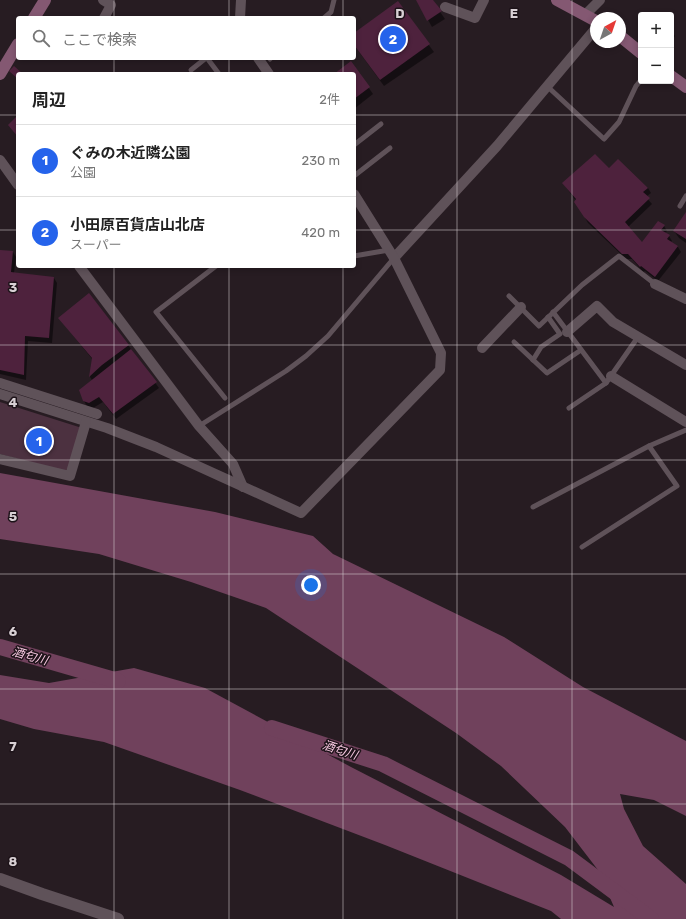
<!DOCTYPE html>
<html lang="ja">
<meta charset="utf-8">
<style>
:root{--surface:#fff;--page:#f6f6f6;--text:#222;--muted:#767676;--line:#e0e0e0;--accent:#2563eb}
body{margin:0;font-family:Rubik,"Noto Sans JP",sans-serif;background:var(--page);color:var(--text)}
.controls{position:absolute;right:12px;top:12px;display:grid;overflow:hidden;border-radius:4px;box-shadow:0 2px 6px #0003}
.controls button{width:36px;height:36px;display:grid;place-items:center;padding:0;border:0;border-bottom:1px solid var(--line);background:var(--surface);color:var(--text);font:20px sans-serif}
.compass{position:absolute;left:590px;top:12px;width:36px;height:36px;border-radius:50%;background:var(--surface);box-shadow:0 2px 6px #0003;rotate:40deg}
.you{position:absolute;left:311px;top:585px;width:14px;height:14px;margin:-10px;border:3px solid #fff;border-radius:50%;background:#1a73e8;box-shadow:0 0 0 6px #1a73e833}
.badge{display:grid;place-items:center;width:26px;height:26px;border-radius:50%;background:var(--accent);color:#fff;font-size:13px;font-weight:700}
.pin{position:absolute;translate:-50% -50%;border:2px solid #fff;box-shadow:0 1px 4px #0006}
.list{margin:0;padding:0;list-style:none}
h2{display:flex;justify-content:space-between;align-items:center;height:52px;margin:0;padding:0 16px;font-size:17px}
h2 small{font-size:13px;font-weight:400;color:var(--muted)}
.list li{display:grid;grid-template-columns:26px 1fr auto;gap:12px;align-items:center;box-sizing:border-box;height:72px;padding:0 16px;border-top:1px solid var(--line)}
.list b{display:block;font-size:15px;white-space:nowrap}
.list p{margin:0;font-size:13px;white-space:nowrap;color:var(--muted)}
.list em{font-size:13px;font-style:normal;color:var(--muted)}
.icon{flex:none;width:22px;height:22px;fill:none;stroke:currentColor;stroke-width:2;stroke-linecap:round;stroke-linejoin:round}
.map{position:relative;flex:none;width:686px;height:919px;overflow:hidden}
.search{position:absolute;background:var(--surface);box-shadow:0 2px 6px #0003;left:16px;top:16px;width:340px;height:44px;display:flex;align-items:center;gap:10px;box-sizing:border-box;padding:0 14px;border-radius:4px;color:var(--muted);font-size:15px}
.panel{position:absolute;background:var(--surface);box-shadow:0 2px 6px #0003;left:16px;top:72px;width:340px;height:196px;border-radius:4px}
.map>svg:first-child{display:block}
.green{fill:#4c3140}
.water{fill:#70415c}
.shadow{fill:#0007}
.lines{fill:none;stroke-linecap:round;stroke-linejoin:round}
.river{stroke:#70415c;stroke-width:16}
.building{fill:#4e223d}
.service{stroke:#5f5259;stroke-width:5}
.minor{stroke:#5f5259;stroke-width:10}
.tertiary{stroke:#5f5259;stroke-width:12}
.secondary{stroke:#845872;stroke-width:12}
.grid{fill:none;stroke:#d8d0d4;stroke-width:1;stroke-opacity:0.55}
.labels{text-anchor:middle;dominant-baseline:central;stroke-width:3;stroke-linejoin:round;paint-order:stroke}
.water-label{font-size:12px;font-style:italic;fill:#fbcbe4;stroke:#1d1319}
.grid-label{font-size:13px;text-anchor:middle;font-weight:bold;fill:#d8d0d4;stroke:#1d1319;stroke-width:3;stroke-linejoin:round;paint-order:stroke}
</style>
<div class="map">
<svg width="686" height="919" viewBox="0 0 686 919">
<rect width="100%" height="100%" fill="#271c22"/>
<!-- green -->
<polygon class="green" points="0,402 82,428 70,468 64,471 0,454"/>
<!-- water -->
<polygon class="water" points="0,473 215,512 313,536 333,554 504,637 583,687 686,741 686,816 654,800 620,794 624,809 643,846 686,884 686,919 561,919 551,911 385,845 240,790 104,742 34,729 0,719 0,675 49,683 134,668 205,688 351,767 561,875 614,907 598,870 565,827 501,766 456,733 266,608 191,582 99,554 0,539"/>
<!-- shadow -->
<g class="shadow">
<polygon points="417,0 432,0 445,19 432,27"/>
<polygon points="398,3 434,52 384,86 354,45 354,35"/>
<polygon points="671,31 675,36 671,42"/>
<polygon points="351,62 373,94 354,109 354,74 336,74"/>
<polygon points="609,170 648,188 651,193 646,197 652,204 628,227 642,243 664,226 667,231 665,233 669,236 672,241 671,242 678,247 681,252 658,281 645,271 643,272 632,259 626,259 588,223 576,202 576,201 563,183"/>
<polygon points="686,214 686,243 679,238 674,231"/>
<polygon points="0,251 13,252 16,257 14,273 54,278 57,283 52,343 28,341 26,380 0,374"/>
<polygon points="63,323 128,345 159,388 116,419 103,402 93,408 87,406 84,401 92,380 90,377 93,360"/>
</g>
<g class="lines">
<!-- river -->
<g class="river">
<polyline points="0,647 118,681"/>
<polyline points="272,728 383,764 569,858 651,919"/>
</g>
</g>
<!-- building -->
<g class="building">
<polygon points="416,0 433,0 442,11 427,21"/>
<polygon points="398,1 430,44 380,80 354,45 354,33"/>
<polygon points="351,61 370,87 354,99 354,74 334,74"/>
<polygon points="14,66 23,74 18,74 18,79 9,71"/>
<polygon points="16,117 18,120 18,137 8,125"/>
<polygon points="595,154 609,168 618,159 648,188 643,192 650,198 625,222 642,242 658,221 665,225 661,230 670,235 667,239 678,246 655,277 641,266 640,267 628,254 622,254 584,217 574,202 576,199 562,183"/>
<polygon points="686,212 686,239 673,231"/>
<polygon points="0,250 13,251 11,272 54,277 49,338 25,336 24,375 0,370"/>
<polygon points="89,293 129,345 102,365 89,377 92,358 58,318"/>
<polygon points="131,349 157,382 113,414 99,397 89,403 83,401 79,390"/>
</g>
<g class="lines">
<!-- service -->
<g class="service">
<polyline points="324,18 331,12 334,0"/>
<polyline points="207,58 219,74"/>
<polyline points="270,59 271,58"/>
<polyline points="191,70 206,58"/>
<polyline points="548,87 604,139 619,122 636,86 641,80"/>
<polyline points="354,145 381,124"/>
<polyline points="354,176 390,148"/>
<polyline points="680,206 686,196"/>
<polyline points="354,256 389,250"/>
<polyline points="216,266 156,312 225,398"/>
<polyline points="509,296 539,326 582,285 619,256 655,284"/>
<polyline points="553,312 606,383"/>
<polyline points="514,342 547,373 581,350"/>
<polyline points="533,360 541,347 560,334 548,317"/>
<polyline points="569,408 606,383 638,337"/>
<polyline points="199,426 286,371 306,356 328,336 394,258"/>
<polyline points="533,507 649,446 686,430"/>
<polyline points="582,547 677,486 649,446"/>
</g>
<!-- minor -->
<g class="minor">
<polyline points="103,0 111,5 104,18"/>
<polyline points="445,7 475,18 484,0"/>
<polyline points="585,15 600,0"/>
<polyline points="240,18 241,0"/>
<polyline points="258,58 269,74"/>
<polyline points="0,160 18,185"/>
<polyline points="394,258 497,146 596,28"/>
<polyline points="79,266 199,426 233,464 243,487"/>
<polyline points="655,284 686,299"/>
<polyline points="567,332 597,306 613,322 686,365"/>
<polyline points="482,348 521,307"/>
<polyline points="611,376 686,422"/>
<polyline points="0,383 97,414"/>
<polyline points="0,394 107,428 156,447 301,513 440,370 441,353 394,258 354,194"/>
<polyline points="0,459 70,476 86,422"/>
</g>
<!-- tertiary -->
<polyline class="tertiary" points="0,879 42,894 118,919"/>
<!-- secondary -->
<g class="secondary">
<polyline points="557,0 596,21"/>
<polyline points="34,18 45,0"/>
<polyline points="620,36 641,53"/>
<polyline points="0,74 18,44"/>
<polyline points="671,76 686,87"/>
</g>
</g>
<!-- grid -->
<path class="grid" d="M114,0V18M229,0V18M343,0V18M457,0V919M572,0V919M114,58V74M229,58V74M343,58V74M0,115H18M354,115H686M0,230H18M354,230H686M114,266V919M229,266V919M343,266V919M0,345H686M0,460H686M0,574H686M0,689H686M0,804H686"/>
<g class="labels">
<!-- water labels -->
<g class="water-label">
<text transform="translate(30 656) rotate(16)">酒匂川</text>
<text transform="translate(340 750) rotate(18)">酒匂川</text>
</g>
</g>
<g class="grid-label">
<text x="400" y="18">D</text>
<text x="514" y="18">E</text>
<text x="13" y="292">3</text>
<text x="13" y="407">4</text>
<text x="13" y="521">5</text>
<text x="13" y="636">6</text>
<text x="13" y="751">7</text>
<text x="13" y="866">8</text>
</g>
</svg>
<div class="controls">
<button>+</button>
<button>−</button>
</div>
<svg class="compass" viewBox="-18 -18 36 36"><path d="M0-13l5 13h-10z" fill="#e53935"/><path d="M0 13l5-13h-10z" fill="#767676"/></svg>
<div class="you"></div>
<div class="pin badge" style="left:39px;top:441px">1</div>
<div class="pin badge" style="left:393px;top:39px">2</div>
<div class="search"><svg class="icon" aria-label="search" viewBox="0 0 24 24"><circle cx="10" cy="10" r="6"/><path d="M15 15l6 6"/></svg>ここで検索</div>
<section class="panel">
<h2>周辺<small>2件</small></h2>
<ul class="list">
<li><span class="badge">1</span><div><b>ぐみの木近隣公園</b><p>公園</p></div><em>230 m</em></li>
<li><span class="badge">2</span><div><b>小田原百貨店山北店</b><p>スーパー</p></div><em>420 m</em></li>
</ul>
</section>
</div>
